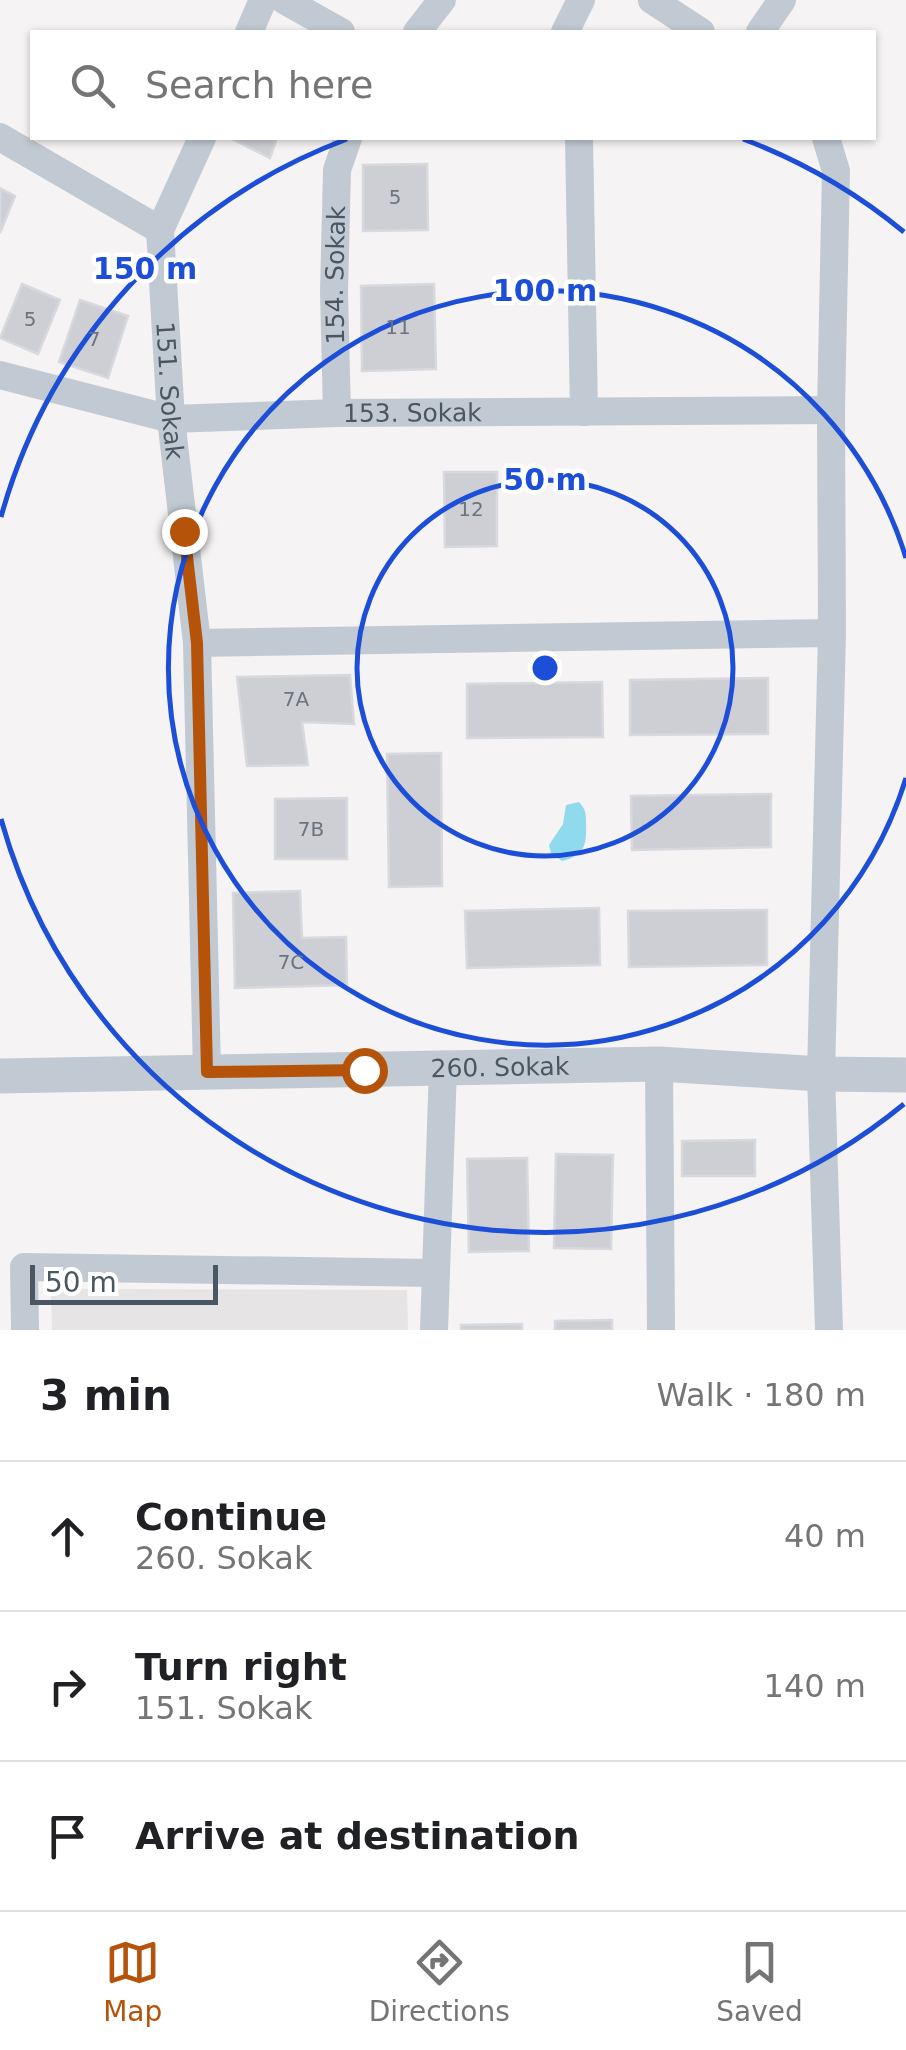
<!DOCTYPE html>
<meta charset="utf-8">
<style>
:root{--surface:#fff;--page:#f2f2f2;--text:#202124;--muted:#757577;--line:#e0e0e0;--accent:#b45309}
body{margin:0;font-family:"DejaVu Sans",sans-serif;background:var(--page);color:var(--text)}
.scale{position:absolute;left:30px;bottom:25px;width:188px;box-sizing:border-box;padding-left:10px;border:5px solid #4a5661;border-top:0;font-size:28px;line-height:35px;white-space:nowrap;color:#4a5661;-webkit-text-stroke:8px #fff;paint-order:stroke}
.stop{position:absolute;width:30px;height:30px;margin:-22px;border:8px solid #b45309;border-radius:50%;background:#fff}
.stop.end{background:#b45309;border-color:#fff;box-shadow:0 2px 10px #0008}
.list{margin:0;padding:0;list-style:none}
h2{display:flex;justify-content:space-between;align-items:center;height:130px;margin:0;padding:0 40px;font-size:42px}
h2 small{font-size:32px;font-weight:400;color:var(--muted)}
.list li{display:grid;grid-template-columns:65px 1fr auto;gap:30px;align-items:center;box-sizing:border-box;height:150px;padding:0 40px;border-top:2px solid var(--line)}
.list b{display:block;font-size:38px;white-space:nowrap}
.list p{margin:0;font-size:32px;white-space:nowrap;color:var(--muted)}
.list em{font-size:32px;font-style:normal;color:var(--muted)}
.icon{flex:none;width:55px;height:55px;fill:none;stroke:currentColor;stroke-width:2;stroke-linecap:round;stroke-linejoin:round}
.map{position:relative;flex:none;width:906px;height:1330px;overflow:hidden}
.search{position:absolute;background:var(--surface);box-shadow:0 2px 8px #0004;left:30px;right:30px;top:30px;height:110px;display:flex;align-items:center;gap:25px;box-sizing:border-box;padding:0 35px;border-radius:0px;color:var(--muted);font-size:38px}
.sheet{height:580px;background:var(--surface)}
nav{display:flex;justify-content:space-around;align-items:center;box-sizing:border-box;height:140px;border-top:2px solid var(--line);background:var(--surface);font-size:28px;color:var(--muted)}
nav a{display:grid;justify-items:center;gap:5px}
nav .on{color:var(--accent)}
.map>svg:first-child{display:block}
.education{fill:#e6e4e5}
.water{fill:#90daee}
.building{fill:#cdcfd5;stroke:#d7d9de;stroke-width:2.5}
.lines{fill:none;stroke-linecap:round;stroke-linejoin:round}
.minor{stroke:#c1cad2;stroke-width:28}
.tertiary{stroke:#c1cad2;stroke-width:35}
.route{stroke:#b45309;stroke-width:12}
.ring{fill:none;stroke:#1d4ed8;stroke-width:5}
.labels{text-anchor:middle;dominant-baseline:central;stroke-width:9;stroke-linejoin:round;paint-order:stroke}
.number-label{font-size:20px;fill:#6b747e}
.street-label{font-size:25px;fill:#4a5661;stroke:#fff}
.centre{fill:#1d4ed8;stroke:#fff;stroke-width:5}
.ring-label{font-size:30px;text-anchor:middle;font-weight:bold;fill:#1d4ed8;stroke:#fff;stroke-width:9;stroke-linejoin:round;paint-order:stroke}
</style>
<div class="map">
<svg width="906" height="1330" viewBox="0 0 906 1330">
<rect width="100%" height="100%" fill="#f5f3f3"/>
<!-- education -->
<polygon class="education" points="51,1289 407,1290 408,1330 52,1330"/>
<!-- water -->
<path class="water" d="M579,802C586,810 586,813 586,824C587,845 584,856 562,861L551,853L549,845L563,824L566,805Z"/>
<!-- building -->
<g class="building">
<polygon points="230,138 277,138 270,158"/>
<polygon points="427,164 428,230 363,231 363,165"/>
<polygon points="0,188 15,196 0,233"/>
<polygon points="22,284 60,300 38,354 0,338"/>
<polygon points="434,284 436,369 362,371 361,286"/>
<polygon points="80,300 128,316 108,378 59,362"/>
<polygon points="444,472 497,472 497,546 445,547"/>
<polygon points="350,675 354,724 302,722 308,765 247,766 237,677"/>
<polygon points="768,678 768,734 630,735 630,680"/>
<polygon points="602,682 603,737 467,738 467,684"/>
<polygon points="441,753 442,886 389,887 387,754"/>
<polygon points="771,794 771,847 632,850 631,796"/>
<polygon points="347,798 347,859 275,859 275,799"/>
<polygon points="300,891 302,938 346,937 347,985 235,988 233,893"/>
<polygon points="599,908 600,965 467,968 465,911"/>
<polygon points="767,910 767,965 629,967 628,911"/>
<polygon points="755,1140 755,1176 682,1176 682,1141"/>
<polygon points="556,1154 613,1155 611,1249 554,1248"/>
<polygon points="527,1158 529,1251 469,1252 467,1159"/>
<polygon points="612,1320 612,1330 555,1330 555,1321"/>
<polygon points="522,1324 522,1330 461,1330 461,1325"/>
</g>
<g class="lines">
<!-- minor -->
<g class="minor">
<polyline points="284,0 341,32"/>
<polyline points="652,0 701,32"/>
<polyline points="249,32 263,0"/>
<polyline points="417,32 442,0"/>
<polyline points="565,32 581,0"/>
<polyline points="760,32 782,0"/>
<polyline points="0,137 160,230"/>
<path id="s1" d="M202,138L160,230L171,419L197,643L207,1072"/>
<polyline points="579,138 584,412"/>
<polyline points="826,138 836,171 831,410 832,633 821,1074 829,1330"/>
<path id="s2" d="M0,375L171,419L337,413L831,410"/>
<path id="s3" d="M337,413L334,292L337,170L348,138"/>
<polyline points="197,643 832,633"/>
<polyline points="659,1064 661,1330"/>
<polyline points="25,1330 24,1267 436,1273"/>
<polyline points="434,1330 443,1068"/>
</g>
<!-- tertiary -->
<path class="tertiary" id="s4" d="M0,1076L659,1064L821,1074L906,1075"/>
</g>
<g class="lines">
<!-- route -->
<polyline class="route" points="184,531 197,643 207,1072 364,1070"/>
</g>
<!-- distance rings -->
<g class="ring">
<circle cx="545" cy="668" r="188"/>
<path d="M906 778A377 377 0 1 1 906 558"/>
<path d="M904 1104A565 565 0 0 1 1 819M1 517A565 565 0 0 1 347 139M743 139A565 565 0 0 1 904 232"/>
</g>
<g class="labels">
<!-- number labels -->
<g class="number-label">
<text x="395" y="197">5</text>
<text x="30" y="319">5</text>
<text x="398" y="327">11</text>
<text x="94" y="339">7</text>
<text x="471" y="509">12</text>
<text x="296" y="699">7A</text>
<text x="311" y="829">7B</text>
<text x="291" y="962">7C</text>
</g>
<!-- street labels -->
<g class="street-label">
<text stroke="none"><textPath href="#s3" startOffset="138">154. Sokak</textPath></text>
<text stroke="none"><textPath href="#s1" startOffset="262">151. Sokak</textPath></text>
<text stroke="none"><textPath href="#s2" startOffset="418">153. Sokak</textPath></text>
<text stroke="none"><textPath href="#s4" startOffset="500">260. Sokak</textPath></text>
</g>
</g>
<circle cx="545" cy="668" r="15" class="centre"/>
<g class="ring-label">
<text x="145" y="279">150 m</text>
<text x="545" y="301">100 m</text>
<text x="545" y="490">50 m</text>
</g>
</svg>
<div class="scale">50 m</div>
<div class="stop" style="left:364px;top:1070px"></div>
<div class="stop end" style="left:184px;top:531px"></div>
<div class="search"><svg class="icon" aria-label="search" viewBox="0 0 24 24"><circle cx="10" cy="10" r="6"/><path d="M15 15l6 6"/></svg>Search here</div>
</div>
<section class="sheet">
<h2>3 min<small>Walk · 180 m</small></h2>
<ul class="list">
<li><svg class="icon" aria-label="ahead" viewBox="0 0 24 24"><path d="M12 20V5M6 11l6-6 6 6"/></svg><div><b>Continue</b><p>260. Sokak</p></div><em>40 m</em></li>
<li><svg class="icon" aria-label="right" viewBox="0 0 24 24"><path d="M7 20v-9h11M14 6l5 5-5 5"/></svg><div><b>Turn right</b><p>151. Sokak</p></div><em>140 m</em></li>
<li><svg class="icon" aria-label="arrive" viewBox="0 0 24 24"><path d="M6 21V4h12l-3 4 3 4H6"/></svg><div><b>Arrive at destination</b></div></li>
</ul>
</section>
<nav>
<a class="on"><svg class="icon" aria-label="map" viewBox="0 0 24 24"><path d="M3 6l6-2 6 2 6-2v14l-6 2-6-2-6 2zM9 4v14M15 6v14"/></svg>Map</a>
<a><svg class="icon" aria-label="directions" viewBox="0 0 24 24"><path d="M12 3l9 9-9 9-9-9zM9 14v-3h6M13 9l2 2-2 2"/></svg>Directions</a>
<a><svg class="icon" aria-label="saved" viewBox="0 0 24 24"><path d="M7 4h10v16l-5-4-5 4z"/></svg>Saved</a>
</nav>
